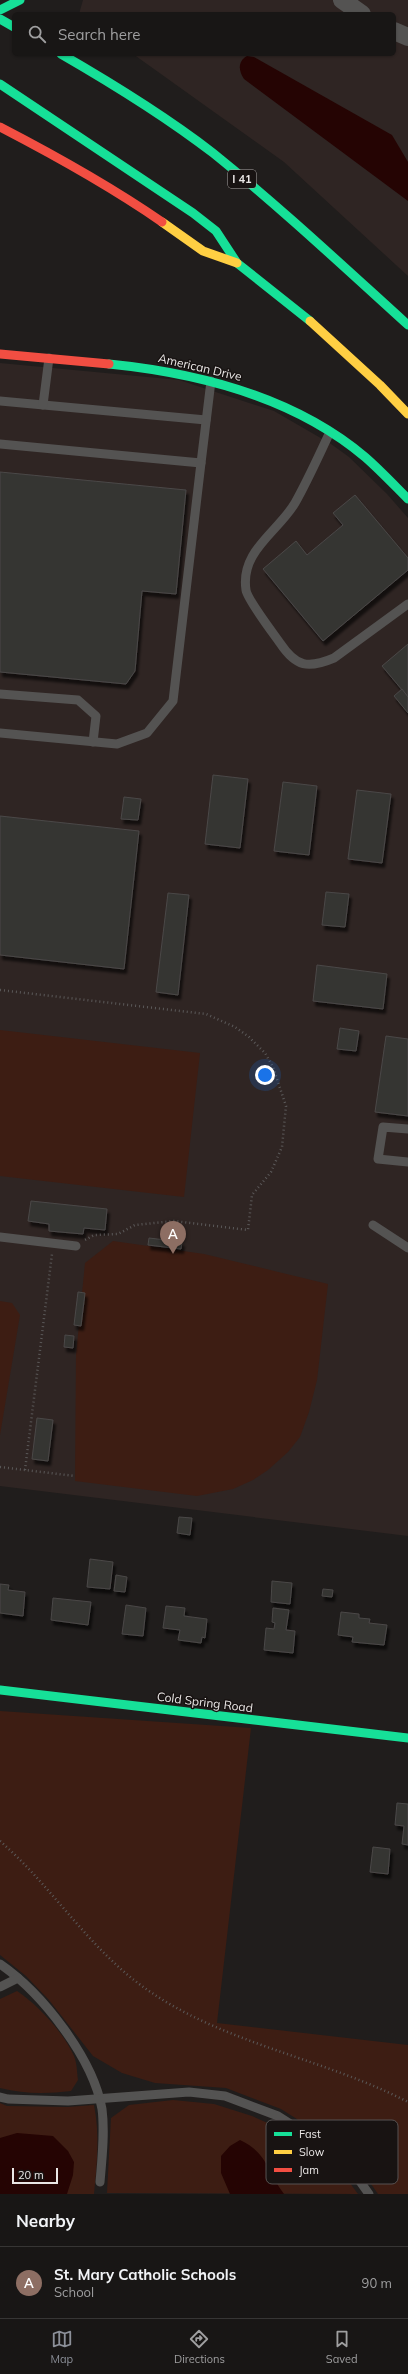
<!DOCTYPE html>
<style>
:root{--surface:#181615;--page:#252322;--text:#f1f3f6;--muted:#9f9fa0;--line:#363534;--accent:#8c9099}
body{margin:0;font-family:Mulish,sans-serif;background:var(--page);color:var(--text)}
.scale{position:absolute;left:12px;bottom:10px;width:46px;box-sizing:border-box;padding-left:4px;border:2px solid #eae7e6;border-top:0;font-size:11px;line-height:14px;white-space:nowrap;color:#eae7e6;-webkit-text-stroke:3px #181312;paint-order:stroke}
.you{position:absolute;left:265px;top:1075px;width:14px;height:14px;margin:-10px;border:3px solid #fff;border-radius:50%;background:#1a73e8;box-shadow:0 0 0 6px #1a73e833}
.badge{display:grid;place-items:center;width:26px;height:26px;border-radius:50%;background:var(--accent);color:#fff;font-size:13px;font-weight:700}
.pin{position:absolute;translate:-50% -33px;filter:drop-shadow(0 1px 2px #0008)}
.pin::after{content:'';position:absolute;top:21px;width:14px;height:12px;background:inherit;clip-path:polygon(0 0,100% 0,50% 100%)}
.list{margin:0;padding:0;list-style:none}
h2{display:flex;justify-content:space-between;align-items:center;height:52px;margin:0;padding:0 16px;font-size:17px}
h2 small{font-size:13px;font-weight:400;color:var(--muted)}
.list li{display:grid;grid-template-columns:26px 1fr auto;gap:12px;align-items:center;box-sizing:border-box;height:72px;padding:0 16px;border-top:1px solid var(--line)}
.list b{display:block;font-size:15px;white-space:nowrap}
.list p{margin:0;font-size:13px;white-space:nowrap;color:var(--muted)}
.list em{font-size:13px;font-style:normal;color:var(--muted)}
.icon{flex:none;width:22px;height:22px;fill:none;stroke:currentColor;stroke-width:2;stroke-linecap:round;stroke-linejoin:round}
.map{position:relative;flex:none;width:408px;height:2194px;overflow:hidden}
.search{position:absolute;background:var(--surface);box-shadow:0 1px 3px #0004;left:12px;right:12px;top:12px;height:44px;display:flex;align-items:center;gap:10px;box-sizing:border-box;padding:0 14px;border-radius:6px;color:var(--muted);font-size:15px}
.sheet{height:124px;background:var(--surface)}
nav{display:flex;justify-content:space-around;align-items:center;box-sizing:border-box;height:56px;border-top:1px solid var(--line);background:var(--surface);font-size:11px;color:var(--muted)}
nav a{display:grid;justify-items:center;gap:2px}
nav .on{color:var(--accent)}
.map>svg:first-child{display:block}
.built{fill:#2f2523}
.green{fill:#3d1d13}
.water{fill:#250403}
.building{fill:#363433;stroke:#4a4847;filter:url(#shadow)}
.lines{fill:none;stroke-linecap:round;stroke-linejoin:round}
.path{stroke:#5b5959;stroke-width:2.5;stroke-dasharray:1 3;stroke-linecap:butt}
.lane{stroke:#545352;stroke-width:9}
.street{stroke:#545352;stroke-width:18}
.fast{stroke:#16e098;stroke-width:9}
.slow{stroke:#ffcf43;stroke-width:9}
.jam{stroke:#f24e42;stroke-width:9}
.labels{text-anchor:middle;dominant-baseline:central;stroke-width:3;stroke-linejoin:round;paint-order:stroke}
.shield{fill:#181312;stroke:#aba7a6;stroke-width:1}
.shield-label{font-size:11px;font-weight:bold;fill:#eae7e6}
.street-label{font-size:12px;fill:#eae7e6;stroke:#181312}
.key{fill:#181312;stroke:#575352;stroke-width:1}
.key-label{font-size:11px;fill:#eae7e6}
</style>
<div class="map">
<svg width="408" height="2194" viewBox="0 0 408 2194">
<defs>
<filter id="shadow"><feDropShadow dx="2.5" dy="4.5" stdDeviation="1" flood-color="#0009"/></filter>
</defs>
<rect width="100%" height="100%" fill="#201d1c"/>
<!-- built -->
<g class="built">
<polygon points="83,0 408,0 408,276 284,162 133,54 394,54 394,14 79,14"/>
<polygon points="0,363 179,380 274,411 331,444 349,457 387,494 408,518 408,1536 0,1486"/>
</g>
<!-- green -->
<g class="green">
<polygon points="0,1030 200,1053 184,1197 0,1176"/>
<polygon points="113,1241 204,1254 328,1284 317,1380 309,1412 300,1437 288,1452 268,1470 253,1480 233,1489 197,1496 75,1481 76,1355 85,1263"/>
<polygon points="0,1301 12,1303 20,1315 0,1435"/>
<polygon points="0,1711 251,1728 217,2023 408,2045 408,2194 378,2194 360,2168 330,2140 281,2109 226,2088 155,2083 122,2073 93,2056 49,2000 26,1976 0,1955"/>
<path d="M17,1991C37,2004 64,2033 74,2056C77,2063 77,2073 78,2080L71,2091C46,2094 24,2094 0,2088V1999Z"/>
<polygon points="173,2100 214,2104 252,2116 304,2139 341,2171 358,2194 107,2193 111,2118 129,2105"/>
<path d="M0,2103L7,2106L68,2107L94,2105C100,2135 97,2164 94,2194H0Z"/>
</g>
<!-- water -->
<g class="water">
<path d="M247,56L254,57L392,135L408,162V201L244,79C238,70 238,61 247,56Z"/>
<polygon points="17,2133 53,2136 68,2151 74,2162 73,2175 67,2194 0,2194 0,2138"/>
<path d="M240,2140C268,2153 267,2172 284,2194H230L221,2173V2156L230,2146Z"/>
</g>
<!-- building -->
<g class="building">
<polygon points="0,472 186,490 176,594 142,591 135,671 126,684 0,672"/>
<polygon points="355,495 408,558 408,570 323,641 263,569 296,541 307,555 343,525 333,513"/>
<polygon points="408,644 408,697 382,666"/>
<polygon points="402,689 408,697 408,713 394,696"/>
<polygon points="213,775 248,779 240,848 205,844"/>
<polygon points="283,782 317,786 309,855 274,851"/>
<polygon points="357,790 391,794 382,863 348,859"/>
<polygon points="124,797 141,799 138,820 121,819"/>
<polygon points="0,816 139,831 124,969 0,955"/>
<polygon points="326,892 349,894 345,927 322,925"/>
<polygon points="168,893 189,895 178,995 156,992"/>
<polygon points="317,965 387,974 383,1009 313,1001"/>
<polygon points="340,1028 359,1031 356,1051 337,1049"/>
<polygon points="386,1036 408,1039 408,1116 375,1112"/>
<polygon points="31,1201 107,1209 105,1230 84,1228 83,1234 49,1231 49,1224 28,1221"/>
<polygon points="149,1238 182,1242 181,1249 148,1245"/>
<polygon points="78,1292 85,1293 81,1326 74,1325"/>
<polygon points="65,1335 74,1336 73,1348 64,1347"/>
<polygon points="37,1418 53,1420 48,1461 32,1459"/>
<polygon points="179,1517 192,1518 190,1535 177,1533"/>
<polygon points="90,1559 113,1562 110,1589 87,1587"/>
<polygon points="116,1575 127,1577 125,1592 114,1591"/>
<polygon points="272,1581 292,1583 290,1604 271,1602"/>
<polygon points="0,1584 9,1585 8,1590 25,1592 23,1616 0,1613"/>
<polygon points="323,1589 333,1590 332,1597 322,1596"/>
<polygon points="53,1598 91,1602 88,1625 51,1620"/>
<polygon points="126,1605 146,1608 143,1636 122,1634"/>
<polygon points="166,1606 185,1608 184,1616 207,1619 205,1638 202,1637 201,1643 178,1640 180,1630 163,1628"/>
<polygon points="273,1608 289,1610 286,1630 295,1631 293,1653 264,1650 266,1628 274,1629 275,1623 272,1622"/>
<polygon points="341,1612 359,1614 359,1618 370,1619 369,1623 387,1625 384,1645 352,1642 353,1637 338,1635"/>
<polygon points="397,1803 408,1804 408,1845 402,1844 404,1826 395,1825"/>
<polygon points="373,1847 390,1849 388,1874 370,1872"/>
</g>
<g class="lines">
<!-- path -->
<g class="path">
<polyline points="0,990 206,1014 235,1027 249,1037 265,1053 273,1067 286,1106 282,1147 271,1172 252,1195 248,1230 174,1221 135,1225 118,1234 94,1235 85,1240"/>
<polyline points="0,1467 75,1476"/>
<polyline points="25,1470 52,1254"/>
<path d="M0,1841C54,1888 91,1953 152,1993C230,2045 325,2059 408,2102"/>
</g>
<!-- lane -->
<g class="lane">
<polyline points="0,401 206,420"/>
<polyline points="43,405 49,358"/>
<path d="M330,432C319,455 308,480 295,503C278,532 240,551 246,590C247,599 273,633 280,643C296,667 308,669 334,658L408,604"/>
<polyline points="0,444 201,463 211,381"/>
<polyline points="0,694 78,700 96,716 93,742"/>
<polyline points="0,733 117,744 147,733 173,701 201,463"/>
<polyline points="408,1129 383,1127 378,1159 408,1162"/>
<polyline points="373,1225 408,1248"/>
<polyline points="0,1237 76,1246"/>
<path d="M0,1964C42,1993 93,2058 102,2109C105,2132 102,2159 100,2182"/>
<polyline points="0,1987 18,1978"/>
<polyline points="0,2097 8,2099 68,2101 189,2092 225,2096 278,2116 325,2146 354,2173 369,2194"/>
</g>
<!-- street -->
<g class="street">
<polyline points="342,0 362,14"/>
<polyline points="394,31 408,37"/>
</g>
<!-- fast -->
<g class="fast">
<polyline points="0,10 20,0"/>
<polyline points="0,19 14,27"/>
<path d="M61,54C113,84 165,116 213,153C280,207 344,267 408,325"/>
<polyline points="0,84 193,213 216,231 237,263 310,321"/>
<path d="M109,364C199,373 294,397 365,457C380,470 394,485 408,499"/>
<polyline points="0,1690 408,1738"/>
</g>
<!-- slow -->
<g class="slow">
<polyline points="162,222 203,251 237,263"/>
<polyline points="310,321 380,385 408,414"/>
</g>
<!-- jam -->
<g class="jam">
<path d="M0,127C56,156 110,186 162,222"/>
<polyline points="0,354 109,364"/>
</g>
</g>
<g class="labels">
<!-- shield labels -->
<rect class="shield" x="228" y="170" width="28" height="18" rx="3"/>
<g class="shield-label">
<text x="242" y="179">I 41</text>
</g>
<!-- street labels -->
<g class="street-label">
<text transform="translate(200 367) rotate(13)">American Drive</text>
<text transform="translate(205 1702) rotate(7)">Cold Spring Road</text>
</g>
</g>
<!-- legend -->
<rect x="266" y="2120" width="132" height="64" rx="6" class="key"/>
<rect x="274" y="2132" width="18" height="4" fill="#16e098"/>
<rect x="274" y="2150" width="18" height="4" fill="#ffcf43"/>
<rect x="274" y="2168" width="18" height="4" fill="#f24e42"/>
<g class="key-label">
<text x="299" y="2138">Fast</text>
<text x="299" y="2156">Slow</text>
<text x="299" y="2174">Jam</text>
</g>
</svg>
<div class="scale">20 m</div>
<div class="you"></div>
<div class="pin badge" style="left:173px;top:1254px;background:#8d6e63">A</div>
<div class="search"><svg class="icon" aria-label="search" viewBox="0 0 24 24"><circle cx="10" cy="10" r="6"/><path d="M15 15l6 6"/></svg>Search here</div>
</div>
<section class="sheet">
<h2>Nearby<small></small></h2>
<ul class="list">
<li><span class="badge" style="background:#8d6e63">A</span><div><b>St. Mary Catholic Schools</b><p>School</p></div><em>90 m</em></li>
</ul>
</section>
<nav>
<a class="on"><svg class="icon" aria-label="map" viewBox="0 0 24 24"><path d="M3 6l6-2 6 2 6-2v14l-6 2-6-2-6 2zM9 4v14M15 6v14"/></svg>Map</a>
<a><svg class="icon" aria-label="directions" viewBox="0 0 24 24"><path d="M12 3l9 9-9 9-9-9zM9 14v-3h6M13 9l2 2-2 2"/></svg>Directions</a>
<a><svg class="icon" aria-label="saved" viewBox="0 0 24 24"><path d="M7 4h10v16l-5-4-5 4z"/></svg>Saved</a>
</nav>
